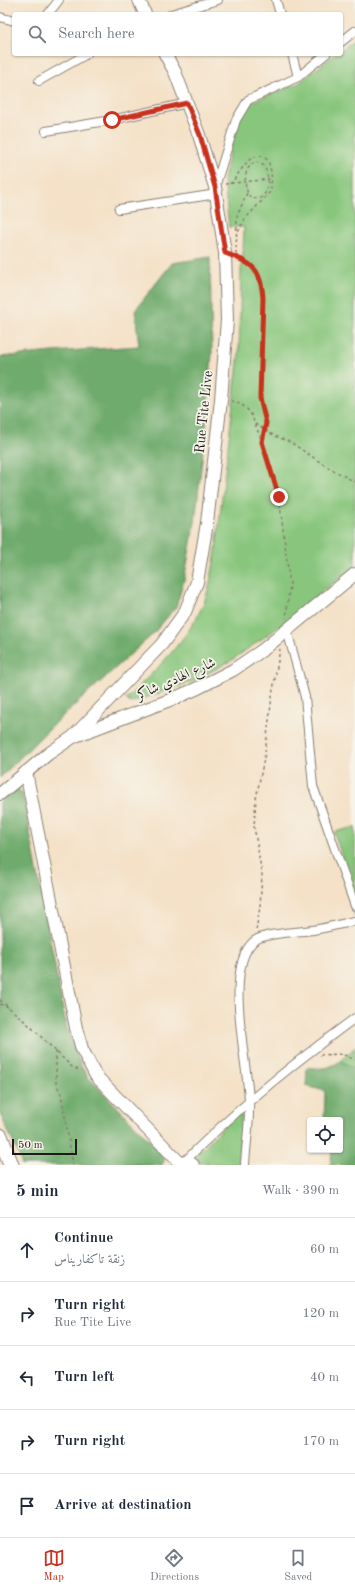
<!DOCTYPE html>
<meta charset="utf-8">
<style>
:root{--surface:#fff;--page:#f2f2f3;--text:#1f2937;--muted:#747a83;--line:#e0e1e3;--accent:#c8321e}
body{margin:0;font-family:"Old Standard TT",Amiri,serif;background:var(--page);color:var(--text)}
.controls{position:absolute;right:12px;bottom:12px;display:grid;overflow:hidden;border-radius:4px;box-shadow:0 1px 3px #0004}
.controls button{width:36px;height:36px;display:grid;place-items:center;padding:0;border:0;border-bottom:1px solid var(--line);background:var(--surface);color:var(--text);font:20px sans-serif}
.scale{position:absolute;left:12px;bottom:10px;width:65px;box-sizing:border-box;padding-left:4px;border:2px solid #1c1c1c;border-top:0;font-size:11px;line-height:14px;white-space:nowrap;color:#1c1c1c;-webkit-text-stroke:3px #f7f3e8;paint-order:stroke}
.stop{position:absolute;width:12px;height:12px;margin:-9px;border:3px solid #c8321e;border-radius:50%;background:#fff}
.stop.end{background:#c8321e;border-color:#fff;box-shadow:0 1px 4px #0008}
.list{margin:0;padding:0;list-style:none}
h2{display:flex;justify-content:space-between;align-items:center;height:52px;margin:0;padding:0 16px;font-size:17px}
h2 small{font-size:13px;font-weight:400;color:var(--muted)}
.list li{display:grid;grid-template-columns:26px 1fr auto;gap:12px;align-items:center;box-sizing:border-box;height:64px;padding:0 16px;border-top:1px solid var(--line)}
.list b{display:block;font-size:15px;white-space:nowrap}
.list p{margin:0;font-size:13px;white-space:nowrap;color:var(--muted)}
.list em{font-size:13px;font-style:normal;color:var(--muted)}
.icon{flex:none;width:22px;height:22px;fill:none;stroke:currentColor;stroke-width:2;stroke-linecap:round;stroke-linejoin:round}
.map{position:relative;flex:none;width:355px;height:1165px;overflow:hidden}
.search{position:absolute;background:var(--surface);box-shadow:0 1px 3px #0004;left:12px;right:12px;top:12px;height:44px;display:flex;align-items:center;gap:10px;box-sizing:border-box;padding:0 14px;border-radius:4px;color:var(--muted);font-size:15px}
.sheet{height:372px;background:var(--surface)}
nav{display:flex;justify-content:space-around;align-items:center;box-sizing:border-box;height:56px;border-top:1px solid var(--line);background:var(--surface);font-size:11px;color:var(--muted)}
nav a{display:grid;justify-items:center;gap:2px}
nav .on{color:var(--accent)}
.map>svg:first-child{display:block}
.green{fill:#88c67d;stroke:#52714c}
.forest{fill:#6eab6c;stroke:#456444}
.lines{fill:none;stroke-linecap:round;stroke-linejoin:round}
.street-casing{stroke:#887e72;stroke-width:10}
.secondary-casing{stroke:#887e72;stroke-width:14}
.highway-casing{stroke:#887e72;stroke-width:17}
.path{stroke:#887e72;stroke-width:1.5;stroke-dasharray:3 3;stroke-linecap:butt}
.street{stroke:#fff;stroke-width:8}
.secondary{stroke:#fff;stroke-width:12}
.highway{stroke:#fff;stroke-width:15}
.route{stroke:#c8321e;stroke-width:5}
.labels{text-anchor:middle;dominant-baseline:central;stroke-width:3.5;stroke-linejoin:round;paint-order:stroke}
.street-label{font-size:14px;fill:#1c1c1c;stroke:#f7f3e8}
</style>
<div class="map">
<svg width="355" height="1165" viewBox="0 0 355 1165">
<rect width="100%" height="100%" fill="#f7f3e8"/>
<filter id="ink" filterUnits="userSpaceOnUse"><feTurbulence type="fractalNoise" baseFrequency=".025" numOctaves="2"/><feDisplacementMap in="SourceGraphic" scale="8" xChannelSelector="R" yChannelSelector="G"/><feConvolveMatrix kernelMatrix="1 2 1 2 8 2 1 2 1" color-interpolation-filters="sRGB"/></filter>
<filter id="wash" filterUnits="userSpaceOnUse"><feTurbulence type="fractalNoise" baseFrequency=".012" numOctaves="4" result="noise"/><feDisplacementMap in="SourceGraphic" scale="16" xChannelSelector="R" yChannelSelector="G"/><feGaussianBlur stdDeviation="0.9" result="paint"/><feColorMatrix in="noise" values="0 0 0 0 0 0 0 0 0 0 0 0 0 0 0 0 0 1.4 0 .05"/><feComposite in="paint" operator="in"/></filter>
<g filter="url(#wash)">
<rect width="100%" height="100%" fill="#f4e1c7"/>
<!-- green -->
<g class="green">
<path d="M355,39V566L283,624L232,660L194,681L130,703L126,699C156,669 189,640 205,600C210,586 212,572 215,557L239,353L241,270L243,253L244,227H229L224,181L232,137L239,118L251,102L299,83L335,54H341V50Z"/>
<polygon points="355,827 355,917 341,854 334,832"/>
<polygon points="355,1047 355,1069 341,1061"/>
<polygon points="236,1114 242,1116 238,1165 198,1163 197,1154"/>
</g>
<!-- forest -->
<g class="forest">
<polygon points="210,257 212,354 207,416 195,522 184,580 176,607 153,634 55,723 0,778 0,357 52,352 139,346 135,310 172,263"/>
<polygon points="13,789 18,789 23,795 66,1025 80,1064 88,1077 166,1157 162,1165 22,1165 18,1153 0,1114 0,802"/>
<path d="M341,1061L355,1069V1165H330L332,1152L331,1150H340V1120H324L325,1091L306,1086L307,1068C313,1067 317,1069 323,1068C329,1068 335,1064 341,1061Z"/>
</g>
</g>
<g filter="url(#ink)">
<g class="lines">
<defs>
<g id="street">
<polyline points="276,0 280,14"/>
<polyline points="48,14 59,0"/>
<polyline points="171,14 218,0"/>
<polyline points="0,17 14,21"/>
<polyline points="341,42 355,31"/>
<polyline points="292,54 298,77"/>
<polyline points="39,81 87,54"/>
<polyline points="46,131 112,120 187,103"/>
<polyline points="215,187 236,120 248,100 298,77 326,54"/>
<polyline points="119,209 217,194"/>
<polyline points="287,630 305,697 313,786 355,906"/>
<path d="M183,1163C236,1109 295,1062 355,1018"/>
<path d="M245,1165C246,1144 250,1122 249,1101C248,1064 223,967 254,941C264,933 299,932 313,930C327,928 341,924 355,921"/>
</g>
<g id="secondary">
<polyline points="139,0 145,14"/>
<polyline points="73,737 162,644 185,612 197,582 207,523 221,400 227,320 225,253 215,187 199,135 175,72 165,54"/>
<polyline points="26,772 76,1028 82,1049 96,1076 181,1164"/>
<polyline points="0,794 48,754 73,737 175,698 198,688 233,670 264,649 355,574"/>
<path d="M180,1165C184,1161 189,1161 193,1165"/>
</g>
<polyline id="highway" points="0,1136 11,1165"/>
</defs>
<!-- street casing -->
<use href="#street" class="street-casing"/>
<!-- secondary casing -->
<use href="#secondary" class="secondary-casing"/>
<!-- highway casing -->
<use href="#highway" class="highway-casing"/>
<!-- path -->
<g class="path">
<path d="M256,162L263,165C270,174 271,196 257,199L250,197C243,187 243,166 256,162Z"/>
<polyline points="225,184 270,179"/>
<path d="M230,184C238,176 243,164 252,158C273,147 273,181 270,192L245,219L237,234"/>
<polyline points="236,254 237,216 247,193"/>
<path d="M236,257C257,265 262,277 263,298L260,398L266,423L262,441"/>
<polyline points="231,401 240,403 250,412 262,441 279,497 290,585 286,618"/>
<polyline points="255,424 275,436 290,442 326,466 355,482"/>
<polyline points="256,930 260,907 262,875 254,826 256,799 265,753 272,696 280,649"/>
<polyline points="0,1000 29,1025 72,1067 81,1071"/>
<polyline points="0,1004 8,1007"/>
<polyline points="56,1051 56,1084 61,1093 73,1165"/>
<polyline points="320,1055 342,1054 355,1060"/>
</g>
<!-- street -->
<use href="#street" class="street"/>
<!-- secondary -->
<use href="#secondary" class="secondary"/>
<!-- highway -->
<use href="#highway" class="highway"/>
</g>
</g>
<g class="lines" filter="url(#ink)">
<!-- route -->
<path class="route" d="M112,120L187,103L200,135L215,187L225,253C252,263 261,268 263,298L260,398L266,423L262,442L279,497"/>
</g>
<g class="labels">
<!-- street labels -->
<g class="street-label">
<text transform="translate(204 412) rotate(-84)">Rue Tite Live</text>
<text transform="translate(176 679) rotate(-24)">شارع الهادي شاكر</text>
</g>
</g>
</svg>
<div class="controls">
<button><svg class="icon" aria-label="locate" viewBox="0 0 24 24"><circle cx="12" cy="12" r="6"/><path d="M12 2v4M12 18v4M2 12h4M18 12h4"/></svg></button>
</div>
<div class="scale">50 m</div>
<div class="stop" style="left:112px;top:120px"></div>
<div class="stop end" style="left:279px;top:497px"></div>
<div class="search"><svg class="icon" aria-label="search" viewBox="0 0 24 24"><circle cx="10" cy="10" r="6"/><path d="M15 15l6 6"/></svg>Search here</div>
</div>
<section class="sheet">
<h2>5 min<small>Walk · 390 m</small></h2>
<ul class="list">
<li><svg class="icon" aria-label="ahead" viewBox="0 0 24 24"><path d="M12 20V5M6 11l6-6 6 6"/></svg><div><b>Continue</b><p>زنقة تاكفاريناس</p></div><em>60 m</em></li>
<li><svg class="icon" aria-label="right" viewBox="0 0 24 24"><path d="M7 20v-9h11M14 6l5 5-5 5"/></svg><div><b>Turn right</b><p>Rue Tite Live</p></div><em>120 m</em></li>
<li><svg class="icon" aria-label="left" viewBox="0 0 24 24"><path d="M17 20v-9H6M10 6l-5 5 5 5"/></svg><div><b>Turn left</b></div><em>40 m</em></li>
<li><svg class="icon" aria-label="right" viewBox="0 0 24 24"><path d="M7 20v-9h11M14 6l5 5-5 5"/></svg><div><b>Turn right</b></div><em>170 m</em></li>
<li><svg class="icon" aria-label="arrive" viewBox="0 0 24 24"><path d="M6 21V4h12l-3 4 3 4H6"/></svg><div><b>Arrive at destination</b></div></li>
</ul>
</section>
<nav>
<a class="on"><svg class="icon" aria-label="map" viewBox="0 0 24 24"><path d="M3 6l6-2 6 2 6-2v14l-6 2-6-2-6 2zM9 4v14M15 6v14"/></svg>Map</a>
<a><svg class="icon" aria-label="directions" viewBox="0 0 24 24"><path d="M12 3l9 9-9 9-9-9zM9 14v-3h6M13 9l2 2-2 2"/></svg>Directions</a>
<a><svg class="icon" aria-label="saved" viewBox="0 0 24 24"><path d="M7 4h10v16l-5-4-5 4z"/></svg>Saved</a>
</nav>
